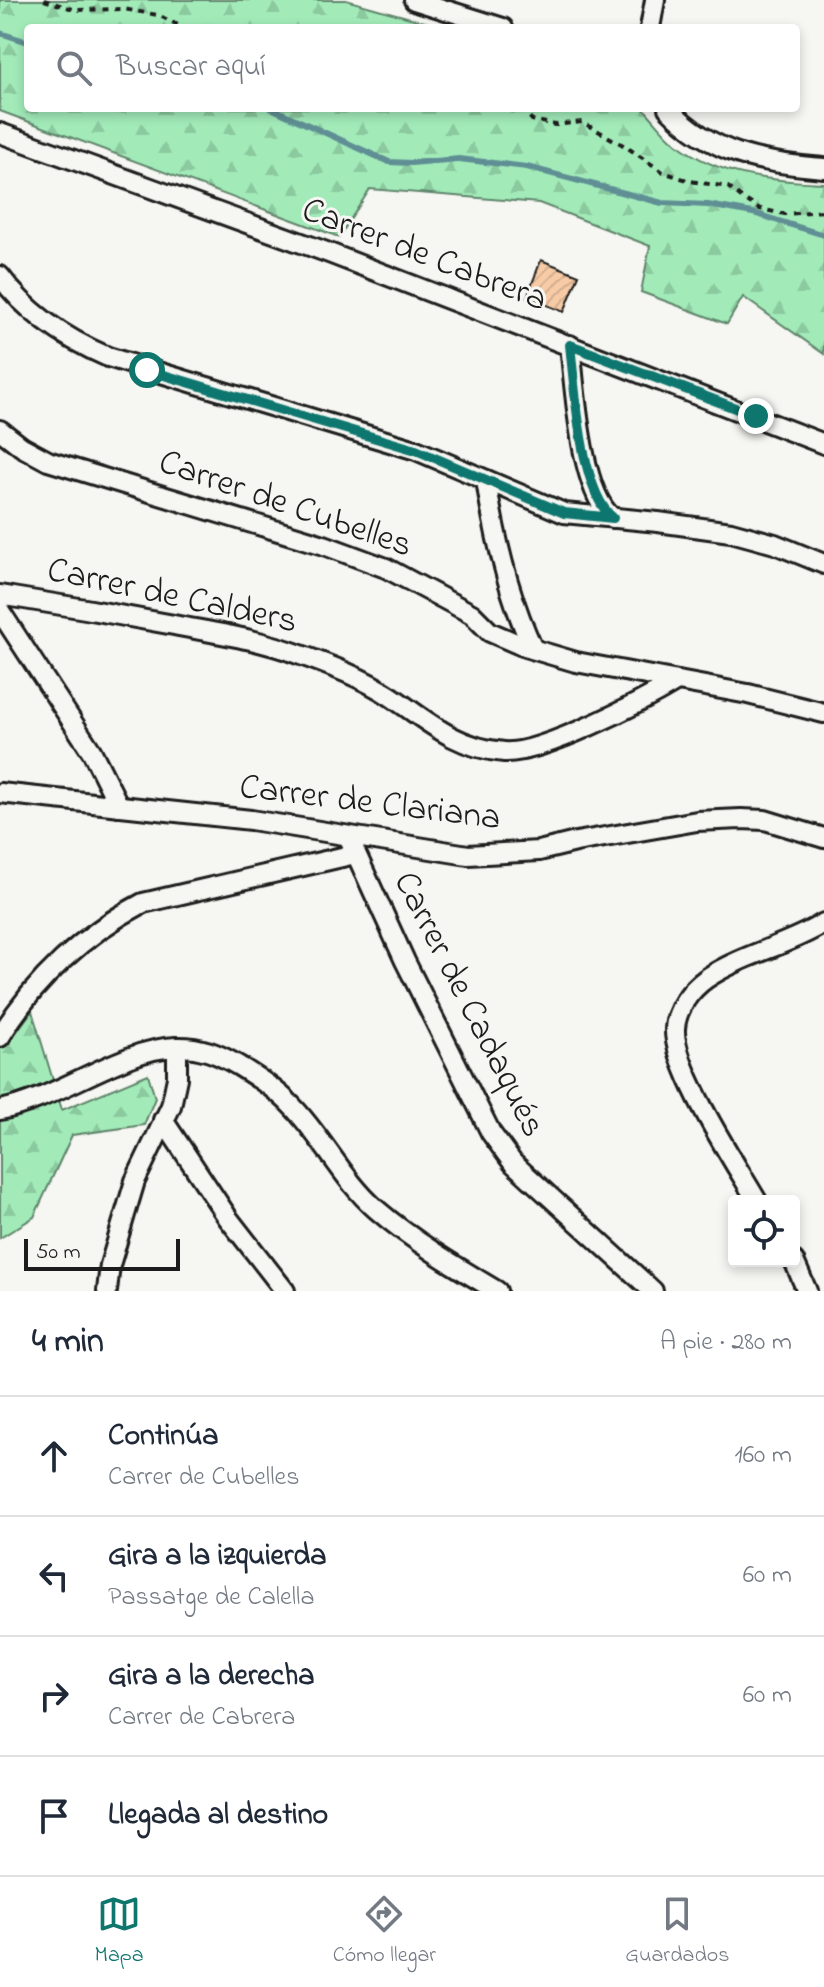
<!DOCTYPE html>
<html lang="es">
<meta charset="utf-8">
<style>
:root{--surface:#fff;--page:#f2f2f3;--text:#1f2937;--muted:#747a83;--line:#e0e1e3;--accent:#0f766e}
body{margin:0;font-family:"Indie Flower",sans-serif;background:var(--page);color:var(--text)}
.controls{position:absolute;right:24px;bottom:24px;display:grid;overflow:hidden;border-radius:8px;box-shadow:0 4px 12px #0003}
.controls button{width:72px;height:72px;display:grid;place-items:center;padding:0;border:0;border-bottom:2px solid var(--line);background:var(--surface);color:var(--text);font:40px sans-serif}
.scale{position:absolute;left:24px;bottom:20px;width:156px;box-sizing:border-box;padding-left:8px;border:4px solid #1c1c1c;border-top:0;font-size:22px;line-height:28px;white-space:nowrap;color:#1c1c1c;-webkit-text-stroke:6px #f6f6f2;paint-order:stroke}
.stop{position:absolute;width:24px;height:24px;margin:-18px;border:6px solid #0f766e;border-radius:50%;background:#fff}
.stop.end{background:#0f766e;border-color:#fff;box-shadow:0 2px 8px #0008}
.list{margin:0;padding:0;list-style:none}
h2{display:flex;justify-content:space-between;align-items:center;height:104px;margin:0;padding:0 32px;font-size:34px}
h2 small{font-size:26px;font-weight:400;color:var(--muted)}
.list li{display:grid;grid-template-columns:52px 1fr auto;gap:24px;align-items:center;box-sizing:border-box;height:120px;padding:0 32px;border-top:2px solid var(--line)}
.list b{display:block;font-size:30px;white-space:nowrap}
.list p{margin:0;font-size:26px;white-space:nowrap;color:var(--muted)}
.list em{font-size:26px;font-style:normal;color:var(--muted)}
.icon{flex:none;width:44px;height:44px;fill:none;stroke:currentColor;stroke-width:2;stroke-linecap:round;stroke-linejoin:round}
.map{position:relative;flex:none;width:824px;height:1291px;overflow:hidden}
.search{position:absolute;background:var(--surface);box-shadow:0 4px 12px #0003;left:24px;right:24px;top:24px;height:88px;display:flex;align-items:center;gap:20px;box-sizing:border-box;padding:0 28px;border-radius:8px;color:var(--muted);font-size:30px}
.sheet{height:584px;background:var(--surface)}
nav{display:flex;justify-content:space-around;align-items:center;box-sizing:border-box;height:112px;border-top:2px solid var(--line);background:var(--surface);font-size:22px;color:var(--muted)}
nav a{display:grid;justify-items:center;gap:4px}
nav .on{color:var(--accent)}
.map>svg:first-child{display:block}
.forest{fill:url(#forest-firs);stroke:#5f846a;stroke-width:2}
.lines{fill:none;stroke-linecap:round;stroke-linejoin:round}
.stream{stroke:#5f8f94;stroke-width:6}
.building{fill:url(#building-hatch);stroke:#1c1c1c;stroke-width:2}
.street-casing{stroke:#1c1c1c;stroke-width:24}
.path{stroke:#1c1c1c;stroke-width:4;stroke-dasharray:6 6;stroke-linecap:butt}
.street{stroke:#f6f6f2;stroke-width:18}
.route{stroke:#0f766e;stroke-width:10}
.labels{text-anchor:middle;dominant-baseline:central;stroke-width:6;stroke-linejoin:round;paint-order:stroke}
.street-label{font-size:36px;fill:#1c1c1c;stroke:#f6f6f2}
</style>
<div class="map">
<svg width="824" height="1291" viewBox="0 0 824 1291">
<defs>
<pattern id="forest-firs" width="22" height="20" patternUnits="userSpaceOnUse" patternTransform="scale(2)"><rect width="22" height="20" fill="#a2ebb9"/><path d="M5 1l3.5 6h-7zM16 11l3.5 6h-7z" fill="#8bc99e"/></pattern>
<pattern id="building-hatch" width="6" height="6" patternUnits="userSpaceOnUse" patternTransform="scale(2)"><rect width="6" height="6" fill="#f7cba6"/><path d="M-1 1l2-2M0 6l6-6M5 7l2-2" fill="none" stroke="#d3ae8e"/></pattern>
</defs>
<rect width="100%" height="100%" fill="#f6f6f2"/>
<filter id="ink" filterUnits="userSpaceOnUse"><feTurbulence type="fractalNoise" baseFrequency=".0125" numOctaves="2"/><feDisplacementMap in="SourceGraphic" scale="16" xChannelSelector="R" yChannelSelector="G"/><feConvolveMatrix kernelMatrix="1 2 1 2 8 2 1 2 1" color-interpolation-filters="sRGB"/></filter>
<g filter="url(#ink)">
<!-- forest -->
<g class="forest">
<path d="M0,0H346L446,28H28V108H643C654,119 664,134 677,144C719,177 773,181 824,183V354L743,297L727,324L641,292L650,246L539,203L370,189L339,237L0,111Z"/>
<polygon points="32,1011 62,1110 148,1074 155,1098 144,1125 72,1135 34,1217 0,1238 0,1024 15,1034"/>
</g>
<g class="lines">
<!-- stream -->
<g class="stream">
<polyline points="0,33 28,42"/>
<polyline points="271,108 389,162 411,163 459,159 527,167 662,203 708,205 753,213 824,235"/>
</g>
</g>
<!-- building -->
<polygon class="building" points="541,260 579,275 564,312 527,297"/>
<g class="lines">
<defs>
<g id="street">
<polyline points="414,0 503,28"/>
<polyline points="650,28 655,0"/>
<path d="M668,108C713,155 761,163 824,168"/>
<polyline points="0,133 329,253 824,444"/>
<path d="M0,276C27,313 66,339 108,357L416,450L564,513L658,522L731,532L775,544L824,564"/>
<path d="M570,345C575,387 580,493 613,518"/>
<polyline points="0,430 22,447 48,461 324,545 386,568 472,614 490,632 525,647 576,662 748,694 824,713"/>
<path d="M486,480C495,539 508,595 533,649"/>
<path d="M0,595C58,604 116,614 174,625C215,633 258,639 298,654C329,665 364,678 392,697C428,722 457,748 504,752C540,755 644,701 677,681"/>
<polyline points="0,611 92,752 119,806"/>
<polyline points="0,793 251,820 468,855 539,851 576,842 697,821 741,819 765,820 824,838"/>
<polyline points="348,836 405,961 491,1133 513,1163 653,1291"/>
<path d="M0,1037C33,981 85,933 143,903L355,854"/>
<path d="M0,1110C58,1099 120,1049 176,1047C200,1046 219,1054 239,1066C258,1078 276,1089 292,1106C323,1138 343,1180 376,1209C413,1241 455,1266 497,1291"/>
<polyline points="163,1120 228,1218 285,1291"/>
<path d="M757,1201C735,1163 673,1069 675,1029C676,1009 690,990 707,978C743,954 787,946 824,923"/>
<polyline points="794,1261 807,1291"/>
<polyline points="107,1291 110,1265 135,1181 171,1106 177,1078 177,1047"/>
</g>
</defs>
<!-- street casing -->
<use href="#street" class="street-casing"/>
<!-- path -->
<g class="path">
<polyline points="44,0 76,10 123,9 158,15 184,28"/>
<polyline points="522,108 532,120 555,125 582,122 625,146 663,172 690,181 728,187 740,197 760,209 785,214 824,211"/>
</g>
<!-- street -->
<use href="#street" class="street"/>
</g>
</g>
<g class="lines" filter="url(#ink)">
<!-- route -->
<path class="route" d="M147,370L416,450L564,513L613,518C580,492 575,387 570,345L756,416"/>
</g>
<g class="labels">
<!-- street labels -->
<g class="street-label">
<text transform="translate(424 256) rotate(21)">Carrer de Cabrera</text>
<text transform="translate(285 505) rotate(19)">Carrer de Cubelles</text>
<text transform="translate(172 597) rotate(12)">Carrer de Calders</text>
<text transform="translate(370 804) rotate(7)">Carrer de Clariana</text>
<text transform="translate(468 1005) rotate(63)">Carrer de Cadaqués</text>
</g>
</g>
</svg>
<div class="controls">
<button><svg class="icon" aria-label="locate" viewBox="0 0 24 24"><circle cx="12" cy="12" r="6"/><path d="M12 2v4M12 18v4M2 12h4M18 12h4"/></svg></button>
</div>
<div class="scale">50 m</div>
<div class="stop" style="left:147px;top:370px"></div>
<div class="stop end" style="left:756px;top:416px"></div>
<div class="search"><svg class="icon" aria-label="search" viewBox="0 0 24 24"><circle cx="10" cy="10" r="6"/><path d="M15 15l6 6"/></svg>Buscar aquí</div>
</div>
<section class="sheet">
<h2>4 min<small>A pie · 280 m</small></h2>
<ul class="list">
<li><svg class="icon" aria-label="ahead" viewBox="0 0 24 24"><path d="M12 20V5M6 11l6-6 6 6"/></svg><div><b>Continúa</b><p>Carrer de Cubelles</p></div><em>160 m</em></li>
<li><svg class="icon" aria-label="left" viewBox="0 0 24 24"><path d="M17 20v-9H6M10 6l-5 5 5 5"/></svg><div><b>Gira a la izquierda</b><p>Passatge de Calella</p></div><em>60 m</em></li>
<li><svg class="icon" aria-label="right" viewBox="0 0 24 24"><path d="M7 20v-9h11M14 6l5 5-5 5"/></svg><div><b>Gira a la derecha</b><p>Carrer de Cabrera</p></div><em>60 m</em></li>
<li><svg class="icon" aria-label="arrive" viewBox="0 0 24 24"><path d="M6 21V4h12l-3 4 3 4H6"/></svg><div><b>Llegada al destino</b></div></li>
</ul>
</section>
<nav>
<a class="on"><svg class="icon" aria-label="map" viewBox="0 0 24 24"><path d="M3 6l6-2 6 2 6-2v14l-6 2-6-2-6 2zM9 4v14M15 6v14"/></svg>Mapa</a>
<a><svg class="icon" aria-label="directions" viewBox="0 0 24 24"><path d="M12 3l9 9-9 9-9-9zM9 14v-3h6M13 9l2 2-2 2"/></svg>Cómo llegar</a>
<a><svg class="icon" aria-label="saved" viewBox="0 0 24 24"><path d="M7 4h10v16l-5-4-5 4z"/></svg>Guardados</a>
</nav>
